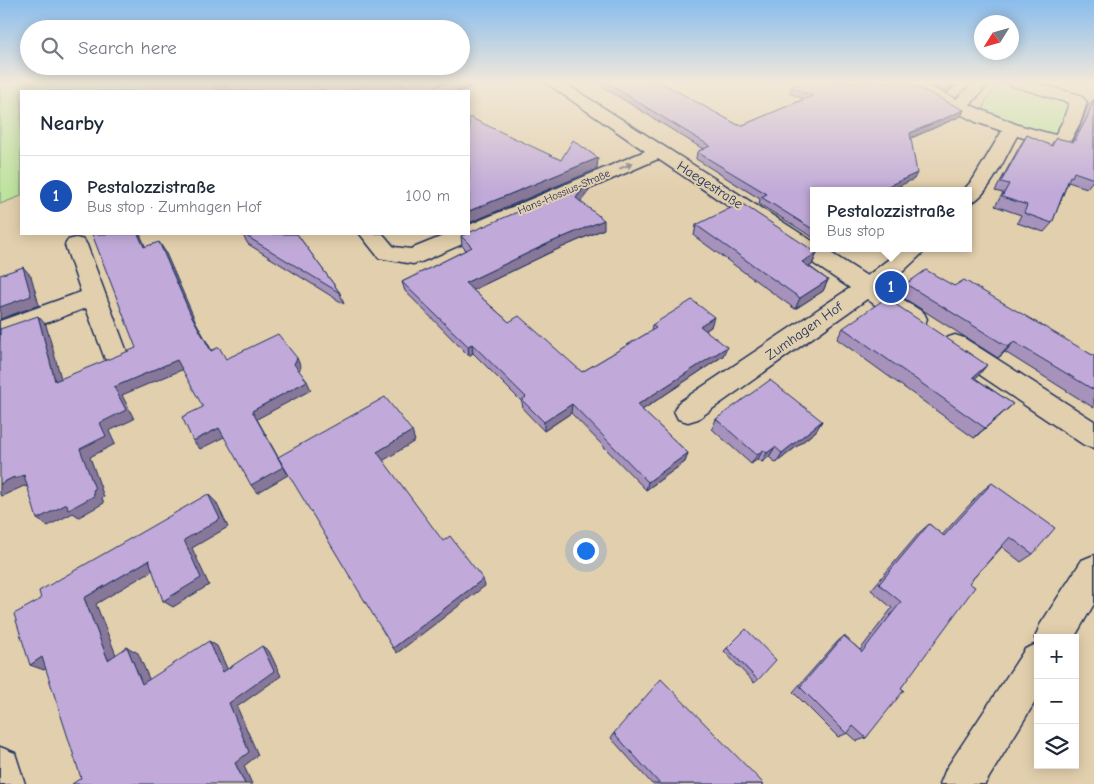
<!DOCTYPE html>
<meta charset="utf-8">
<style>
:root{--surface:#fff;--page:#f2f2f3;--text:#1f2937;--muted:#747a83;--line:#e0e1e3;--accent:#1a73e8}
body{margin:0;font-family:"Comic Neue",sans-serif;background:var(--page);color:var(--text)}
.controls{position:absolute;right:15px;bottom:15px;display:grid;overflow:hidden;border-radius:0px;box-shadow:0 2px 12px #0003}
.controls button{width:45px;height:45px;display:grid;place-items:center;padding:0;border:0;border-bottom:1px solid var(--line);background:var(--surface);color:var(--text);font:25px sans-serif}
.compass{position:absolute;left:974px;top:15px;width:45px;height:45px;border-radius:50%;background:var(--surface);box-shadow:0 2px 12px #0003;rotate:233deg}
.you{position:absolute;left:585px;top:550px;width:18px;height:18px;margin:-12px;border:4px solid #fff;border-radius:50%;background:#1a73e8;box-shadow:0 0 0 8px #1a73e833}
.badge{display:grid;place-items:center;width:32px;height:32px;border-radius:50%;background:var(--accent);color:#fff;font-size:16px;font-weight:700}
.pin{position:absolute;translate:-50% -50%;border:2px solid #fff;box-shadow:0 1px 5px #0006}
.popup{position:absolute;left:810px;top:187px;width:162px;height:65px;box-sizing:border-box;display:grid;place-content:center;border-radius:0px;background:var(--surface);filter:drop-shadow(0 1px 4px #0005);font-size:16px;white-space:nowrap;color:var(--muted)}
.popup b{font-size:19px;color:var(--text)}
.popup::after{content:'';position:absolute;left:50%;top:100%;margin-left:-10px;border:10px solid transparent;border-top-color:var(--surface)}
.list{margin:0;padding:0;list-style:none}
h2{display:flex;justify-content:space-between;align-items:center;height:65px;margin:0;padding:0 20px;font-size:21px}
h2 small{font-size:16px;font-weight:400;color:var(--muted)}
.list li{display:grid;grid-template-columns:32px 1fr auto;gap:15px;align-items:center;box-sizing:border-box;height:80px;padding:0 20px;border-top:1px solid var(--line)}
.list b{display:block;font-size:19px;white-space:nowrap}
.list p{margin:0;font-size:16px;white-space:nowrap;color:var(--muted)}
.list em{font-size:16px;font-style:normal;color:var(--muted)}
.icon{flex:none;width:28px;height:28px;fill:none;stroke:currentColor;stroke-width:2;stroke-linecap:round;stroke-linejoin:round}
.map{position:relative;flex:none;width:1094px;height:784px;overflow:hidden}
.search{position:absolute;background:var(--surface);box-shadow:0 2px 12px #0003;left:20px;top:20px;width:450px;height:55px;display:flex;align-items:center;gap:12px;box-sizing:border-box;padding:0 18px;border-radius:28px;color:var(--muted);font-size:19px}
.panel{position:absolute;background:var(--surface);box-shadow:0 2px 12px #0003;left:20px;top:90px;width:450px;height:145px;border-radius:0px}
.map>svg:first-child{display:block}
.built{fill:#d8c4ba}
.green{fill:#bee39e;stroke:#6c897e}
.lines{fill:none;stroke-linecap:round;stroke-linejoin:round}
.minor-casing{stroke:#1b2f5e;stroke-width:3}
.minor{fill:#e2cfad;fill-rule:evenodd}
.wall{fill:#a692bb;stroke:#1b2f5e}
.shaded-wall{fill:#877798;stroke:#1b2f5e}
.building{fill:#c1aad9;stroke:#1b2f5e}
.oneway{fill:#7e7f86}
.labels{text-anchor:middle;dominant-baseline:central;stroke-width:4;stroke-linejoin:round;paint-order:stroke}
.far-street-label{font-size:11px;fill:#1b2f5e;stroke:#e2cfad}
.street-label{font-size:14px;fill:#1b2f5e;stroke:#e2cfad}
</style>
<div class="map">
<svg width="1094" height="784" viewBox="0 0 1094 784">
<rect width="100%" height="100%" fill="#e2cfad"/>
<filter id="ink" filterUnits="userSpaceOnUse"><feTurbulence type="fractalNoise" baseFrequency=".02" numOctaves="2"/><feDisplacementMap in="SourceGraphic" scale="10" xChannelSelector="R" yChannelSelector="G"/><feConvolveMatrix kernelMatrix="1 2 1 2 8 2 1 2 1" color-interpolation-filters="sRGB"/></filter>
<g filter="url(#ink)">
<!-- built -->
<polygon class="built" points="144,82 434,82 411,91 165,91"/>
<!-- green -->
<g class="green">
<polygon points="0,82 141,82 161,91 21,91 21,196 0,204"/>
<path d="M1000,82L1011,83L1071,101C1066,114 1062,125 1053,135H1046L990,116L984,109L985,102Z"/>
</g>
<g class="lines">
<defs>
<g id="minor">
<path d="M451,82H472C464,93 446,92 434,91L436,87Z"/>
<path d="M545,82H563L814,242V248H823L867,276L903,248H928L896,278L884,287L924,313L927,319L924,325C904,331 883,310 867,299L698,419L688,422L678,419L674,411L678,403L850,288L658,159L421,262L413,264L379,258L360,234H383L394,247L411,249L448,234H469V225L645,151Z"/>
<path d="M900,82H920L956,99L974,82H990L970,105L1018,125L1055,135L1063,121L1069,103L1010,85L1008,82H1032L1080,95L1087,102L1081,121L1069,144L1056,147L1017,136C1007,153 988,199 968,204V191H963L974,178L1002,131L976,122L902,85Z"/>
<polygon points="76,238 84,240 87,245 127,352 123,359 114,362 105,359 86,308 0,340 0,321 81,292 65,245 68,240"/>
<polygon points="955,335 964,338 1094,421 1094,448 1084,445 946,352 942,345 946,338"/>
<polygon points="1094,555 1094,604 1074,638 1038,638 1038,697 985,784 940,784 946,769 1025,649 1037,644 1035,638 1040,625 1082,560"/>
<polygon points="0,747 15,753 25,784 0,784"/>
</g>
</defs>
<!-- minor casing -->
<use href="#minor" class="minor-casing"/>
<!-- minor -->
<use href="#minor" class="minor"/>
</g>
<!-- wall -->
<g class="wall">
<polygon points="213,82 308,82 326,91 220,91 216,89"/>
<polygon points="595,82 660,82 738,125 743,125 804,99 789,93 791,87 964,110 961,116 911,138 914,179 814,191 814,238 759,204 760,199 696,159 697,152 703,149"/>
<polygon points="923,82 960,82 947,93"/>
<polygon points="1094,99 1094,179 1087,188 1068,182 1052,223 1044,232 1017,223 1021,215 995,206 1003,193 995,191 1021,144 1027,135 1050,146 1056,138 1072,142 1080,127 1087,107"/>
<polygon points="588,192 580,201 604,229 549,253 473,290 509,322 582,372 651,331 652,325 711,327 706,330 723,356 642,410 688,453 685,462 646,490 571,413 544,431 523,409 522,402 473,353 469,356 405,291 402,282 466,250 462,246 461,236"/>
<polygon points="696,225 817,253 812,265 809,266 828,280 823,291 795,309 694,236"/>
<polygon points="242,234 297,234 340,293 344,304 248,244"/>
<polygon points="828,248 840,248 833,252"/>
<polygon points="906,284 954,286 1094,356 1094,408 1005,352 998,358 899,295"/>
<polygon points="843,328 987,365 975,378 1013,404 974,438 837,339"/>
<polygon points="716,419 822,421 816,431 776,463 769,457 762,462 758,459 751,464 712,429"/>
<polygon points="992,483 1033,554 1021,562 1002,547 969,583 901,688 866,738 857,741 848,733 838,737 793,692 837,642 844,636 860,650 892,608 871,590 920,532 929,524 942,535 982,491"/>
<polygon points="727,648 758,680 754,683 724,651"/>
<polygon points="614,733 764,784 652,784 611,738"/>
</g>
<!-- shaded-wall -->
<g class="shaded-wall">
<polygon points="956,82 960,82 947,93 951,86"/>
<polygon points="964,110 961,116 907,140 910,133"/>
<polygon points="598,158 597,169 469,223 469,211"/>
<polygon points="917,173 914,179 889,191 877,191"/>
<polygon points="588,182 588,192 576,208 576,198"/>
<polygon points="604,220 604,229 549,253 467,293 465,283 549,243"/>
<polygon points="138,234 140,234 150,257 144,247"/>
<polygon points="159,242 165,251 196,322 217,360 211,351 190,313"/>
<polygon points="835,248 840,248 833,252"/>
<polygon points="817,253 812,265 798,273 802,262"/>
<polygon points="23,267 31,276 39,305 0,319 0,307"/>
<polygon points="828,280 823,291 795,309 800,298"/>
<polygon points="38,316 46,325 64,389 55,381"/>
<polygon points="714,317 711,327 697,336 700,326"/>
<polygon points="1014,342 1005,352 998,358 1008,347"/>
<polygon points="472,344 473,353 469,356 468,346"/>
<polygon points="727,347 723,356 636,414 637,405"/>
<polygon points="297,358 301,367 298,372 294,364"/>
<polygon points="177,360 184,369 122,395 134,419 109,431 115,444 90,457 104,497 102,498 104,503 79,517 73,513 48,526 37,519 80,449 114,387"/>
<polygon points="987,365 978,376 964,388 973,377"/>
<polygon points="307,381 311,390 257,419 288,475 257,493 251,485 252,411"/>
<polygon points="572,404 571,413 544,431 544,422"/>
<polygon points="1013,404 1002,414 974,438 985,428"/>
<polygon points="822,421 816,431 776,463 782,453"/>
<polygon points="219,428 226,436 200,449 193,441"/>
<polygon points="412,431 415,441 381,462 377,452"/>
<polygon points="775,447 769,457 762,462 767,453"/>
<polygon points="763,450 758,459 751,464 757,455"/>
<polygon points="688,453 685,462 646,490 648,482"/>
<polygon points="24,475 35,483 26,487 24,486 2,496 0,495 0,484 14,477"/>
<polygon points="208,494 216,502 228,527 192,548 209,585 173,607 163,601 184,540"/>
<polygon points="149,560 158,567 96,604 120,665 108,660 84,598"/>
<polygon points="483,579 485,586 397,653 393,648"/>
<polygon points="209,641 217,646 231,677 223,672"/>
<polygon points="262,646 269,651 281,676 237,707 258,755 244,766 252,784 245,784 235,763 229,703"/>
<polygon points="127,647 138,653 153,688 142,684"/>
<polygon points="42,657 55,663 44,670 30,665"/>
</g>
<!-- building -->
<g class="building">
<polygon points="217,82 308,82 326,91 233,91"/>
<polygon points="370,82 395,82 415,91 348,91"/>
<polygon points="605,82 660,82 738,125 743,125 812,96 791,87 802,82 907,82 964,110 910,133 917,173 877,191 814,191 814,230 761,197 767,194 697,152 710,146"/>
<polygon points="940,82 956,82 951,86"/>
<polygon points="1094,99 1094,179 1074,172 1072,177 1070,176 1052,223 1024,213 1027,205 1002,197 1009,184 1001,182 1027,135 1052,146 1056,138 1074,142 1087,118"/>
<polygon points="469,117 561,160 573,140 598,158 469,211"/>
<polygon points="588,182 576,198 604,220 549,243 465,283 509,322 519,316 582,372 656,328 652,325 692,300 714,317 700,326 727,347 637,405 688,453 648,482 572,404 544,422 522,400 526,397 472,344 468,346 402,282 472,247 461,236"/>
<polygon points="741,203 817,253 802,262 828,280 800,298 696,225"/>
<polygon points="92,234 138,234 144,247 159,242 190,313 211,351 219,347 226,359 278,334 297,358 294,364 307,381 252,411 283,467 251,485 219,428 193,441 182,417 203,407 177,360 114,387 126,410 100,423 106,436 80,449 95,489 93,490 94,496 68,510 67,504 37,519 24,475 15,479 14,477 0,484 0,329 38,316 55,381 136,348"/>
<polygon points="243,234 297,234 340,293"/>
<polygon points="23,267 31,296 0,307 0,275"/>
<polygon points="926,270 954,286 964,280 1094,356 1094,390 1014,342 1008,347 906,284"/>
<polygon points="886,298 987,365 973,377 1013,404 985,428 843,328"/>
<polygon points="770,380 822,421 782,453 775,447 767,453 763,450 757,455 716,419"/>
<polygon points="385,397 412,431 377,452 443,541 450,536 483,579 393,648 278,457"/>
<polygon points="992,483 1055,528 1033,554 1010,537 969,583 975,587 901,688 904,690 866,738 853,726 847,734 800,687 844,636 862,652 901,602 879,584 929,524 944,536"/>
<polygon points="208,494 220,519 184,540 201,578 163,601 149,560 84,598 108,660 127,647 142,684 209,641 223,672 262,646 274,671 229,703 249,752 235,763 245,784 72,784 81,778 42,657 30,665 14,614 41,599 39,591"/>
<polygon points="746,629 776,660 758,680 727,648"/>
<polygon points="661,679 764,784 660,784 614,733"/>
</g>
<!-- one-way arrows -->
<defs><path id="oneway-solid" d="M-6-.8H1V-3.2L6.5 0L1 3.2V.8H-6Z" transform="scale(1.25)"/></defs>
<use class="oneway" href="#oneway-solid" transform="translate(626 166) rotate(-23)"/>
</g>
<!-- sky -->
<linearGradient id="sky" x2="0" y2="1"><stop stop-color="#89bced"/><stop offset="0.43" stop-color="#f2e9da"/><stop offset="1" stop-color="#f2e9da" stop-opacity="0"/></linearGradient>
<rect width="1094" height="191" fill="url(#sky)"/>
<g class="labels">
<!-- far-street labels -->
<g class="far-street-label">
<text transform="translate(564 192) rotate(-23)">Hans-Hossius-Straße</text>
</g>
<!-- street labels -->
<g class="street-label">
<text transform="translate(710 185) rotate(33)">Haegestraße</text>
<text transform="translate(804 331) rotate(-35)">Zumhagen Hof</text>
</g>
</g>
</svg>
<div class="controls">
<button>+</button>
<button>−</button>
<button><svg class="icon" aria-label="layers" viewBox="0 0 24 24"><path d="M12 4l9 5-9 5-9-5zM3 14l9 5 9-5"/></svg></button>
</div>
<svg class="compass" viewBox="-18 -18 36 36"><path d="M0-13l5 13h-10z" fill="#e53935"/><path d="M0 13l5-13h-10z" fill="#747a83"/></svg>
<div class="you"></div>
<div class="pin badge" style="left:891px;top:287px;background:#1a4fb4">1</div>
<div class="popup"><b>Pestalozzistraße</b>Bus stop</div>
<div class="search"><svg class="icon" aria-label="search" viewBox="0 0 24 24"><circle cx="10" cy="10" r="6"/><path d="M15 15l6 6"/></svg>Search here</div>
<section class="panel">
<h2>Nearby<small></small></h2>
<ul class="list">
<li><span class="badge" style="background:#1a4fb4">1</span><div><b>Pestalozzistraße</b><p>Bus stop · Zumhagen Hof</p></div><em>100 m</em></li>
</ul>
</section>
</div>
